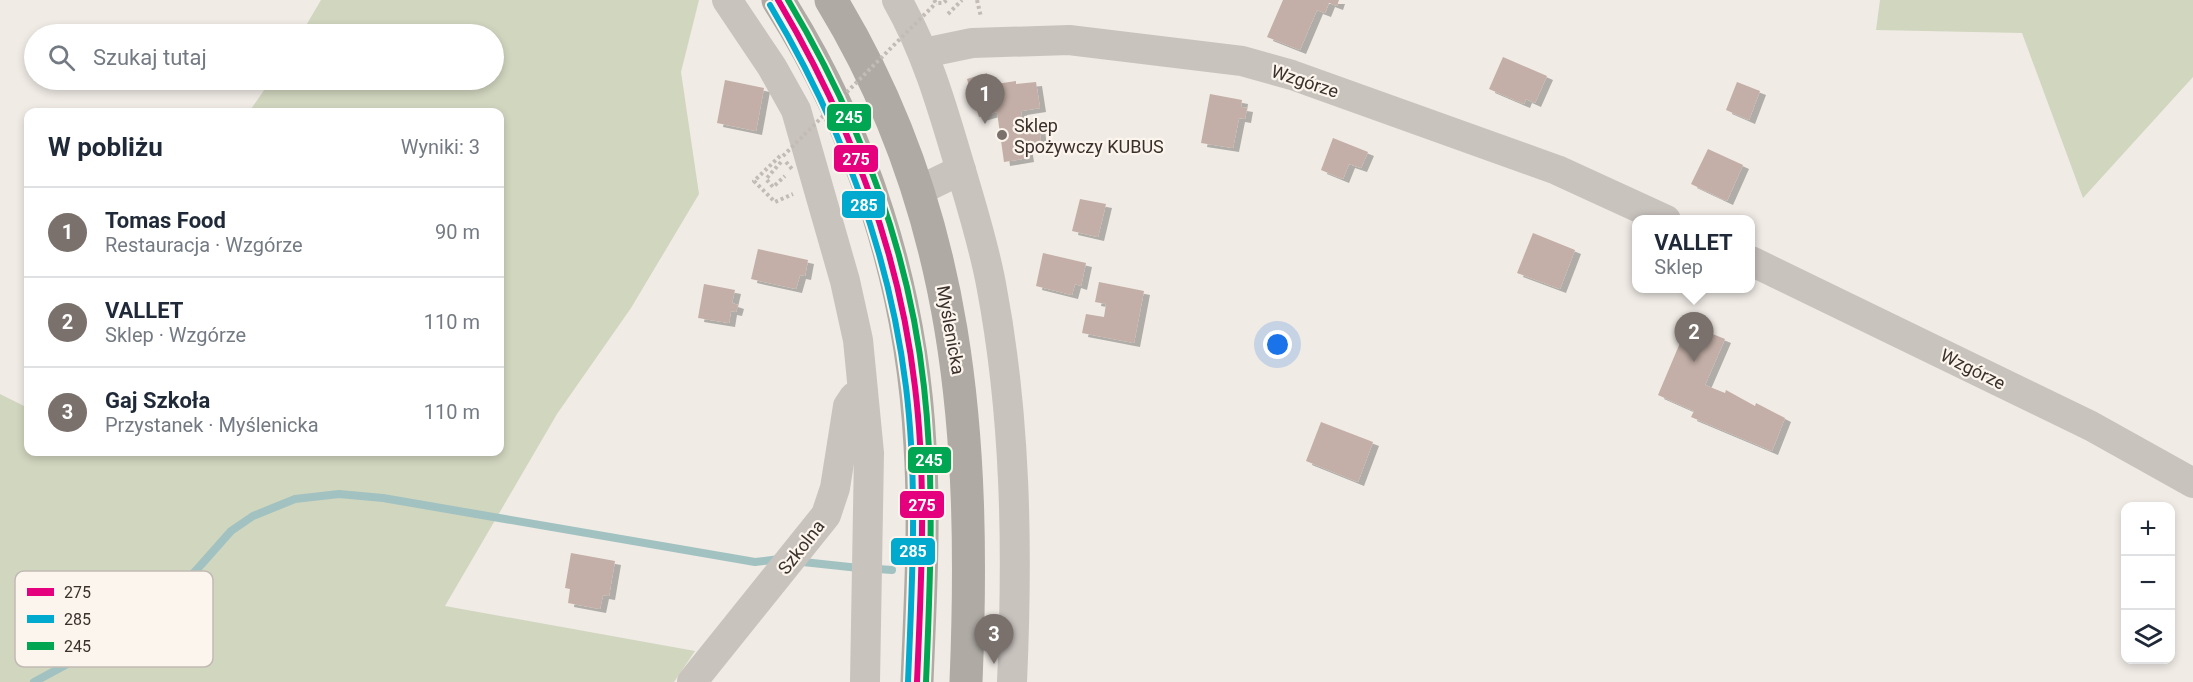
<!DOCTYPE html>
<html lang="pl">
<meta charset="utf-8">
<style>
:root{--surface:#fff;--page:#f2f2f3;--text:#1f2937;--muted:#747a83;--line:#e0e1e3;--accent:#7a716c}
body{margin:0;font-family:Roboto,sans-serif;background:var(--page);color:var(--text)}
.controls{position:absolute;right:18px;bottom:18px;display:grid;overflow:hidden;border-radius:12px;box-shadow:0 3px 9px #0003}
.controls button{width:54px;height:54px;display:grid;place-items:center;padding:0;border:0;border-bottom:2px solid var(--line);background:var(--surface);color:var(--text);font:30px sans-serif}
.you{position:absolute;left:1278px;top:345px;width:21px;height:21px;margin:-15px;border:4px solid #fff;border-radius:50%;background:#1a73e8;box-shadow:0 0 0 9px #1a73e833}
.badge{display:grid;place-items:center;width:39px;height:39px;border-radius:50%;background:var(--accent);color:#fff;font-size:20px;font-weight:700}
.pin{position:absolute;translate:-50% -50px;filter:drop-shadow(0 2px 3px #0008)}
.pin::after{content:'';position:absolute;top:32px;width:21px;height:18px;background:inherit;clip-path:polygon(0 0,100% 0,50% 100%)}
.popup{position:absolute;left:1632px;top:215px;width:123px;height:78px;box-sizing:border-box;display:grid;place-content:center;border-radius:12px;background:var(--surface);filter:drop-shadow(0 2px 4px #0005);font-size:20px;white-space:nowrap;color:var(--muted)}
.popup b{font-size:22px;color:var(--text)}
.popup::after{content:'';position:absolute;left:50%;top:100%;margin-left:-12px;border:12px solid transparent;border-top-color:var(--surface)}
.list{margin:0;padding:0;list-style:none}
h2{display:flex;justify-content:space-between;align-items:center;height:78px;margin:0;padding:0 24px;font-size:26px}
h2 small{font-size:20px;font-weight:400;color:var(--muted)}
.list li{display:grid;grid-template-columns:39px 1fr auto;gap:18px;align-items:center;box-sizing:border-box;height:90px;padding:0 24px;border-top:2px solid var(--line)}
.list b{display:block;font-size:22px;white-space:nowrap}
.list p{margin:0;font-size:20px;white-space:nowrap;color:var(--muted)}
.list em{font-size:20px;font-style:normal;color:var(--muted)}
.icon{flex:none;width:33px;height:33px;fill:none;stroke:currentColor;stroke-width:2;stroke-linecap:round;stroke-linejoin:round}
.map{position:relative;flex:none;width:2193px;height:682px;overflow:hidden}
.search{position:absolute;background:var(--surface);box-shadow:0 3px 9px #0003;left:24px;top:24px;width:480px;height:66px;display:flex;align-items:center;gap:15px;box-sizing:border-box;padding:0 21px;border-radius:33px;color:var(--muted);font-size:22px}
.panel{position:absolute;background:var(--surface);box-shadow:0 3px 9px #0003;left:24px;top:108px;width:480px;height:348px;border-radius:12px}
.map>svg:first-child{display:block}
.green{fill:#d1d6bf}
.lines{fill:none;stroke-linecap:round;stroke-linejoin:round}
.stream{stroke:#a1c2c1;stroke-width:8}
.building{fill:#c3afa7;filter:url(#shadow)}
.path{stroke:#c2bbb6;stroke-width:4;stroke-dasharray:3 3;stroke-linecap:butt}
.street{stroke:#c9c3be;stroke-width:30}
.highway{stroke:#afaaa4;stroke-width:33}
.path-bridge{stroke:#c2bbb6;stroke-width:4;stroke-dasharray:3 3;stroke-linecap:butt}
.bus-1-casing{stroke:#fbf5ee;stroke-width:10}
.bus-2-casing{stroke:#fbf5ee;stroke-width:10}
.bus-3-casing{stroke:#fbf5ee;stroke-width:10}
.bus-1{stroke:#e5007d;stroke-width:6}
.bus-2{stroke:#00a9ce;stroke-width:6}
.bus-3{stroke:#00a651;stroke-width:6}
.poi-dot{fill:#7a716c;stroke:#fbf5ee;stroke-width:2}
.labels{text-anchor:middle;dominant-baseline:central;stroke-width:4.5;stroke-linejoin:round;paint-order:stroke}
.street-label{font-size:18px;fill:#3b302b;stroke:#fbf5ee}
.poi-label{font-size:18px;fill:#3b302b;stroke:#fbf5ee;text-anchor:start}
.key{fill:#fbf5ee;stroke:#c1bab4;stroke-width:1.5}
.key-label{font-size:16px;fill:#3b302b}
.line-badge{stroke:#fbf5ee;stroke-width:2}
.badge-label{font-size:16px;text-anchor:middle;font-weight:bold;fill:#fff}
</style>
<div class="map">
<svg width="2193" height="682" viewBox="0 0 2193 682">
<defs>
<filter id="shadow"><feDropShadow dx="6" dy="4" stdDeviation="0" flood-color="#0004"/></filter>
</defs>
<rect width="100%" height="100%" fill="#f0ebe5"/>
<!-- green -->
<g class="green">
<polygon points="321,0 699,0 681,72 699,194 631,308 557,414 445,606 695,651 674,682 0,682 0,394 28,408 28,452 500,452 500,112 249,112 271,80 494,80 494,34 301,34"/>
<polygon points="1880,0 2193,0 2193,77 2083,198 2022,33 1876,30"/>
</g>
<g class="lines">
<!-- stream -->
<g class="stream">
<polyline points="803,562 859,568"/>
<polyline points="878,569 892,570"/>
<polyline points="34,682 99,647 149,631 175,605 186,581 200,566 231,531 253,516 295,499 339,494 383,498 755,562 780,559"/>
</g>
</g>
<!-- building -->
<g class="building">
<polygon points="1283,0 1339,0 1337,6 1329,3 1325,13 1317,10 1300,50 1267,37"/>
<polygon points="1503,57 1547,76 1535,103 1526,99 1524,104 1489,89"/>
<polygon points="987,73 990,85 1016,81 1016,84 1036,82 1040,108 1021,111 1022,121 1038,119 1041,142 1026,145 1028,158 1004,162 997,112 979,117 967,79"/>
<polygon points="725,80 764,88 756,131 717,123"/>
<polygon points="1737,82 1760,91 1749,120 1726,110"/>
<polygon points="1210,94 1242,100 1241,107 1247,108 1245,119 1239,118 1233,148 1201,143"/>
<polygon points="1333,138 1368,152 1361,168 1349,164 1343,179 1321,170"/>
<polygon points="1708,149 1743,165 1727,201 1691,184"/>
<polygon points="1080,199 1106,204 1098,237 1072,231"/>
<polygon points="1533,233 1575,250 1560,289 1517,273"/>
<polygon points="758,249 808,260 805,276 800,275 796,289 751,279"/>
<polygon points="1043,253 1086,263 1081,286 1075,284 1072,295 1036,286"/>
<polygon points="1099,282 1144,291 1134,343 1082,333 1086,314 1104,317 1106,304 1095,302"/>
<polygon points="704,284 735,290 732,303 738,305 736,312 731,311 729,323 698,318"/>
<polygon points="1688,324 1725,339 1705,385 1725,393 1726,390 1755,406 1756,403 1785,418 1772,451 1691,417 1694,411 1658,395"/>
<polygon points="1321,422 1373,442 1358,482 1306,461"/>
<polygon points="571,553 615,561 609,596 603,595 600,609 568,603 570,589 565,588"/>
</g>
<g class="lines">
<!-- path -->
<g class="path">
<polyline points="934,0 936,3 943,3 947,0"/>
<polyline points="977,0 981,17"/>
<polyline points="948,14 962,0"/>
<polyline points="780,156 754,181 775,202 793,194"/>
<polyline points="781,162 766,179 773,187 785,176"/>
</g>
<!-- street -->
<g class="street">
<polyline points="727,0 772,67 796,110 845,281 858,340 869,453 865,682"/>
<path d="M897,0C925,49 941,103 957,157C969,198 983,241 991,284C1016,415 1018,549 1012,682"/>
<polyline points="924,53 972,43 1069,40 1242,61 1292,75 1557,170 1666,220"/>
<polyline points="918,191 961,170"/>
<polyline points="1751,261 2091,426 2193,483"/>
<polyline points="692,682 826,515 835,488 848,406 854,397 863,393"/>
</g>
<!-- highway -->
<g class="highway">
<path d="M778,0C863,133 912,288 920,446C925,525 920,603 917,682"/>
<path d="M831,0C961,213 976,439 966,682"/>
</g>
<!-- path-bridge -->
<g class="path-bridge">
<polyline points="783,156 936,3"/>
<polyline points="786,162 792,169"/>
</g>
<defs>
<path id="bus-1" d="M778,0C849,120 899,248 915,387C927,485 921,584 917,682"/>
<path id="bus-2" d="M770,5C841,124 889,249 906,387C918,485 912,584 908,682"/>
<path id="bus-3" d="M788,0C859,119 909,248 924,387C935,485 930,584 926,682"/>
</defs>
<!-- bus-1 casing -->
<use href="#bus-1" class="bus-1-casing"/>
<!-- bus-2 casing -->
<use href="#bus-2" class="bus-2-casing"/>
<!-- bus-3 casing -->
<use href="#bus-3" class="bus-3-casing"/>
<!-- bus-1 -->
<use href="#bus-1" class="bus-1"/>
<!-- bus-2 -->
<use href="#bus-2" class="bus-2"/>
<!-- bus-3 -->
<use href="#bus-3" class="bus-3"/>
</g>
<!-- markers -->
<circle class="poi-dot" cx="1002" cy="135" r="6"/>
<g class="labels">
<!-- street labels -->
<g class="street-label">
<text transform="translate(1305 81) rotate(18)">Wzgórze</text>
<text transform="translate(951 330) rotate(80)">Myślenicka</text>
<text transform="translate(1973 369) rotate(26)">Wzgórze</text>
<text transform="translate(801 547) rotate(-52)">Szkolna</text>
</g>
<!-- poi labels -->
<g class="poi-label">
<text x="1014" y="125">Sklep<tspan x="1014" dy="21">Spożywczy KUBUS</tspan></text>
</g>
</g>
<!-- legend -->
<rect x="15" y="571" width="198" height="96" rx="9" class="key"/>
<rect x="27" y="588" width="27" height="8" fill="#e5007d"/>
<rect x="27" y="615" width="27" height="8" fill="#00a9ce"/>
<rect x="27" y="642" width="27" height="8" fill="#00a651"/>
<g class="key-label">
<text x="64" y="598">275</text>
<text x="64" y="625">285</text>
<text x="64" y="652">245</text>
</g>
<g class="line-badge">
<rect x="826" y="103" width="46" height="29" rx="6" fill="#00a651"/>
<rect x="833" y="144" width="46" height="29" rx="6" fill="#e5007d"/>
<rect x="841" y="190" width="45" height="29" rx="6" fill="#00a9ce"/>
<rect x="907" y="446" width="45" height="28" rx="6" fill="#00a651"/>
<rect x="899" y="490" width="46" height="29" rx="6" fill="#e5007d"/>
<rect x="890" y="537" width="46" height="29" rx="6" fill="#00a9ce"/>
</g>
<g class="badge-label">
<text x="849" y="123">245</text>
<text x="856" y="165">275</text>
<text x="864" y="211">285</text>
<text x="929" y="466">245</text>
<text x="922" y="511">275</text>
<text x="913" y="557">285</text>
</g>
</svg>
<div class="controls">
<button>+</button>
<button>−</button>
<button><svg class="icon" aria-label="layers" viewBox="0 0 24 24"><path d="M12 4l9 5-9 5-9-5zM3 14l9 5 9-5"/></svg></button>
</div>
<div class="you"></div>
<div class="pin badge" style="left:985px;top:124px">1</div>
<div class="pin badge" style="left:1694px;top:362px">2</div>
<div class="popup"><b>VALLET</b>Sklep</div>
<div class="pin badge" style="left:994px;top:664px">3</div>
<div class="search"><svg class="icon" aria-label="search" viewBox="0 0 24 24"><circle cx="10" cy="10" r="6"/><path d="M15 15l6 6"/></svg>Szukaj tutaj</div>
<section class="panel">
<h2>W pobliżu<small>Wyniki: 3</small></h2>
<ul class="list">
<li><span class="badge">1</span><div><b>Tomas Food</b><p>Restauracja · Wzgórze</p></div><em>90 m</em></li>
<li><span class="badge">2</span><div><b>VALLET</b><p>Sklep · Wzgórze</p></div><em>110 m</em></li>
<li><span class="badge">3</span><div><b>Gaj Szkoła</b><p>Przystanek · Myślenicka</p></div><em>110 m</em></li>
</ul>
</section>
</div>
